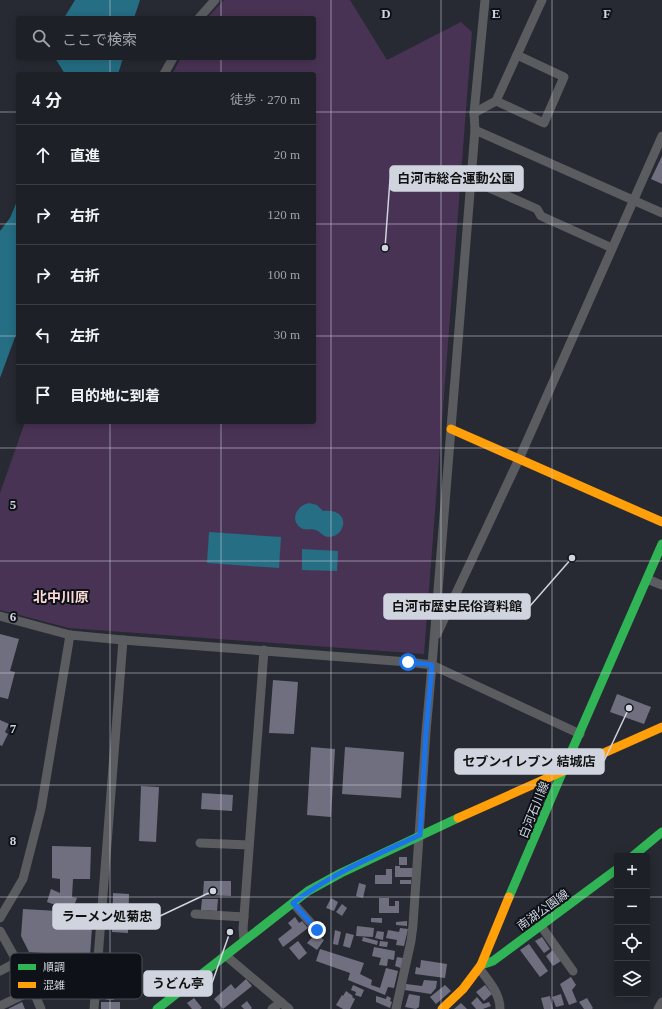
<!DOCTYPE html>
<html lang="ja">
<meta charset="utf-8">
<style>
:root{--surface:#1d2026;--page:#25282e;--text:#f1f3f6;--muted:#a0a3a7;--line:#3b3e43}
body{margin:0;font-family:"Times New Roman","Noto Sans JP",serif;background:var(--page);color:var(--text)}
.controls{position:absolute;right:12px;bottom:12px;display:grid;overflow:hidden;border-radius:4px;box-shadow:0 2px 10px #0003}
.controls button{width:36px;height:36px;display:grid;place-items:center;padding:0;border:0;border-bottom:1px solid var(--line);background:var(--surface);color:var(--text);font:20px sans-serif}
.stop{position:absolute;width:12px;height:12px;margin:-9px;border:3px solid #1a73e8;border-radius:50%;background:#fff}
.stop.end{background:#1a73e8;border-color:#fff;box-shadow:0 1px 4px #0008}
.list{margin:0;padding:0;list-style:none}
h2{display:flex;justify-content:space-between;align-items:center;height:52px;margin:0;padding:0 16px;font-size:17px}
h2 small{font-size:13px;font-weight:400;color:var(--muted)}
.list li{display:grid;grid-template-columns:26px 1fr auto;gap:12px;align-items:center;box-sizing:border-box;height:60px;padding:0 16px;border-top:1px solid var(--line)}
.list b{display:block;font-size:15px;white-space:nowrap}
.list em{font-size:13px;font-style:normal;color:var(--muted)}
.icon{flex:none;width:22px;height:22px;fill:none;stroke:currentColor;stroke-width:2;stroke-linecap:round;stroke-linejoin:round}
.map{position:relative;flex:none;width:662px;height:1009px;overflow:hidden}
.search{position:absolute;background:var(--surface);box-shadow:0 2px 10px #0003;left:16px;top:16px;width:300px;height:44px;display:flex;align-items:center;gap:10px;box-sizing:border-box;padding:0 14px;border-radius:4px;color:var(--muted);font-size:15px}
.panel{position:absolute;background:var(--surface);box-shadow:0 2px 10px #0003;left:16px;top:72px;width:300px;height:352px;border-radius:4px}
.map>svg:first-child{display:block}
.green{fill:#493354}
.water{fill:#256e84}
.building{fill:#706f80}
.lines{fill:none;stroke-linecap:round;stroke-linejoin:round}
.street{stroke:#5a5c5f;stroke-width:9}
.fast{stroke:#30b455;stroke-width:9}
.slow{stroke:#ff9f0a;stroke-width:9}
.route{stroke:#1a73e8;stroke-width:5}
.grid{fill:none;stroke:#cfd4de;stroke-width:1;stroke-opacity:0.55}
.labels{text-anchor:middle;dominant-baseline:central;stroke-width:4;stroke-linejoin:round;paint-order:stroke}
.street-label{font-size:12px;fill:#cfd4de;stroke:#0e1118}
.quarter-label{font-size:14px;font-weight:bold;fill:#fcd9d5;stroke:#0e1118}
.key{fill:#0e1118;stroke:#484c53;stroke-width:1}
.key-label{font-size:11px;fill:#cfd4de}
.grid-label{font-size:13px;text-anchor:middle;font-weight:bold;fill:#cfd4de;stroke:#0e1118;stroke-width:4;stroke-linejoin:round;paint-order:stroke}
.leader{fill:none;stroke:#cfd4de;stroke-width:1.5}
.callout-dot{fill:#cfd4de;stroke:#0e1118;stroke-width:1.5}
.callout{fill:#cfd4de;stroke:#cfd4de;stroke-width:1.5}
.callout-label{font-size:13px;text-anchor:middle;font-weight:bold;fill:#111}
</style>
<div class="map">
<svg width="662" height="1009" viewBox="0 0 662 1009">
<rect width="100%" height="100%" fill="#272a32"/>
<!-- green -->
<polygon class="green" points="224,0 350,0 387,60 461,22 472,32 424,654 69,628 0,610 0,493 25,422 314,422 314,74 172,74 181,58 314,58 314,18 207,18"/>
<!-- water -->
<g class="water">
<polygon points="75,0 140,0 134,18 64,18"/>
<polygon points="55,58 123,58 118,74 65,74"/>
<polygon points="18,199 18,329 0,378 0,231 10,218"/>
<path d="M309,503L317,505L323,511C352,508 346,537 329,537C323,537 321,532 316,530C311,528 306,531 301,528C289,520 297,505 309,503Z"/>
<polygon points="209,532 281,537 279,568 207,563"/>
<polygon points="302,549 338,551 337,571 302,570"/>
</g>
<!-- building -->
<g class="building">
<polygon points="662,156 662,184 651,179"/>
<polygon points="0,634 19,639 10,671 15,672 8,699 0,697"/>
<polygon points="273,680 298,682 294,734 269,733"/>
<polygon points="617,694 651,707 644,724 610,712"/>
<polygon points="0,720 9,724 5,732 8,734 2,746 0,745"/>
<polygon points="311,747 335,749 331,817 307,815"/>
<polygon points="345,747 404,752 401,798 342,794"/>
<polygon points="141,786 159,787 156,842 139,841"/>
<polygon points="202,793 233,795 232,811 201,809"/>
<polygon points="52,846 91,847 90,879 73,879 72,897 77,898 72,911 47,902 51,889 60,893 60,879 52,878"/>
<rect x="399" y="857" width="8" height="8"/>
<polygon points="395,866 400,866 400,868 413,868 412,877 395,877"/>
<polygon points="386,869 392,869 392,884 375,884 375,875 386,875"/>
<rect x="400" y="880" width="11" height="4"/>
<polygon points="204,881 231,881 231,896 203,895"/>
<polygon points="359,883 366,885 363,898 356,896"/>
<polygon points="113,893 129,894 128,933 112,932"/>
<polygon points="331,898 338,902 334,911 326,908"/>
<polygon points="379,898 389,898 389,906 395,906 395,901 399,901 399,913 379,913"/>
<polygon points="202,899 218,899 217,911 201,910"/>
<polygon points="342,904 347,908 342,916 336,912"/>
<polygon points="23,909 93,913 90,956 29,952 21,936"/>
<polygon points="295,917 299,923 302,921 308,928 283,947 278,939 292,928 288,923"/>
<polygon points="371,918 382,918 382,923 371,922"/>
<polygon points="407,921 407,926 396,925 396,922"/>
<polygon points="357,926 374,928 373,937 356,936"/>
<polygon points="400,928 408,929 404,946 396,945 397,940 386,938 388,930 399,932"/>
<polygon points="335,930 341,932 338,945 333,944"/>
<polygon points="377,931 384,932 383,940 375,938"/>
<polygon points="316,933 324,940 317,950 307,943"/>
<polygon points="346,933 354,935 350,948 343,946"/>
<polygon points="363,937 378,941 377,945 362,941"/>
<polygon points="542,937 550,949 544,953 535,941"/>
<polygon points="298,941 307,953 299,960 289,948"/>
<polygon points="380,941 388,942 387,947 379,946"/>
<polygon points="529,944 548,971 540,977 520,950"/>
<polygon points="374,947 395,951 394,960 388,959 387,966 379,965 381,958 372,956"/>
<polygon points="320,949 364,963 360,974 372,980 371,985 380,988 386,968 398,971 394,988 388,987 385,995 348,980 350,973 316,961"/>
<polygon points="553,950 561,961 553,966 546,956"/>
<polygon points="397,957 403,958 401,968 395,966"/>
<polygon points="421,960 447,964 445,978 415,974 416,967 420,968"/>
<polygon points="571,977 576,985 572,990 577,1002 569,1005 560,984"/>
<polygon points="246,979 252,986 223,1009 214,999 231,984 235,989"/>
<polygon points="424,980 437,981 436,988 431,994 405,990 406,984 422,986"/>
<polygon points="100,982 126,982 126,997 114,997 114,1000 106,1000 106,991 100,991"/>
<polygon points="353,985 364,990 361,997 355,995 356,992 351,990"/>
<polygon points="445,985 451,991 436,1004 430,997"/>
<polygon points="485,985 492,994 484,1001 476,992"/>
<polygon points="346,991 353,996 352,997 355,999 350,1009 343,1009 336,1005 342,995 343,996"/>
<polygon points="409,994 420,996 419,1007 416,1009 405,1007"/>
<polygon points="561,994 564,1005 556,1007 552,997"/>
<polygon points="376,996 386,999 387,996 391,998 390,1001 392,1002 390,1008 376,1002"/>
<polygon points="550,996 553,1009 544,1009 541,998"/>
<polygon points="477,997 483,1004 489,1002 491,1006 483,1009 476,1009 471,1003"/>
<polygon points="194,998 202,1008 200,1009 192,1009 187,1003"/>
<polygon points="587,998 593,1008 592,1009 584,1009 579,1002"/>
<polygon points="247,1001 252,1008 251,1009 244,1009 241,1006"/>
<polygon points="22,1002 25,1009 8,1009"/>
<rect x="101" y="1002" width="19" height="7"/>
<polygon points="461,1003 467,1009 454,1009"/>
</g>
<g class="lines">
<!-- street -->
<g class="street">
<polyline points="199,18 215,0"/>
<polyline points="164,74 173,58"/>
<polyline points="496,101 544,123 564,77 517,55"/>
<polyline points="474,113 496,101 542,0"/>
<polyline points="475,130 662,213"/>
<polyline points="471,180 537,209 541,216 612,248"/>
<polyline points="647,579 662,585"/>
<polyline points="0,616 70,635 123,640 408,662 432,665 580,734"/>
<polyline points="437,634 519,459 662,136"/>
<polyline points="200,843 249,845"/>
<polyline points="293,903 317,930"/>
<polyline points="195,914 244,917"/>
<polyline points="0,918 23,879 41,809 70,635"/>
<polyline points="541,926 573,971"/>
<polyline points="0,931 33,990 41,1009"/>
<polyline points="244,940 243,929 264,650"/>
<polyline points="225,955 289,1009"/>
<path d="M479,968C488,980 500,993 500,1009"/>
<polyline points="0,971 17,962"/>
<polyline points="0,1006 33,990"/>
<polyline points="94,1009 123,640"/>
<polyline points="272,1009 281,1002"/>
<polyline points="396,1009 411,941 413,925 426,732 432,665 475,130 474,113 485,0"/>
<polyline points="658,1009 662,1002"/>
</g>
<!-- fast -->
<g class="fast">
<polyline points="633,856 662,832"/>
<polyline points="509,897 562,773 662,544"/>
<polyline points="481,965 493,961 617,869"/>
<polyline points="157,1009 308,891 341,873 458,818"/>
</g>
<!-- slow -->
<g class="slow">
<polyline points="451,429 662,522"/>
<polyline points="458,818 662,727"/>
<polyline points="442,1009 463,989 481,965 509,897"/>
</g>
</g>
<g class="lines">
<!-- route -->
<path class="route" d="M317,930L293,903C331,874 376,855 420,835L426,732L432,665L408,662"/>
</g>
<!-- grid -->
<path class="grid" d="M110,0V18M221,0V18M331,0V1009M441,0V1009M552,0V1009M110,58V74M221,58V74M0,112H18M314,112H662M0,224H18M314,224H662M0,336H18M314,336H662M110,422V1009M221,422V1009M0,448H662M0,561H662M0,673H662M0,785H662M0,897H617M647,897H662"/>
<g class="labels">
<!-- street labels -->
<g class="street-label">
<text transform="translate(534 810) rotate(-68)">白河石川線</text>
<text transform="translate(543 910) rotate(-36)">南湖公園線</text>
</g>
<!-- quarter labels -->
<g class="quarter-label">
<text x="61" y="597">北中川原</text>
</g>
</g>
<!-- legend -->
<rect x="10" y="953" width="132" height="46" rx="6" class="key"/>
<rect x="18" y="964" width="18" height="6" fill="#30b455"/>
<rect x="18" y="982" width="18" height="6" fill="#ff9f0a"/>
<g class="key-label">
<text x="43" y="971">順調</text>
<text x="43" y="989">混雑</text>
</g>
<g class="grid-label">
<text x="386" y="18">D</text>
<text x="496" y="18">E</text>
<text x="607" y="18">F</text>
<text x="13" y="509">5</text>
<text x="13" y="621">6</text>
<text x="13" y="733">7</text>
<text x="13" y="845">8</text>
</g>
<!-- callouts -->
<path class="leader" d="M385 248L390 179M572 558L530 606M629 708L604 761M213 891L160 916M230 932L212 983"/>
<g class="callout-dot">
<circle cx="385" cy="248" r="4"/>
<circle cx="572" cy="558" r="4"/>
<circle cx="629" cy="708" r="4"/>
<circle cx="213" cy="891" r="4"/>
<circle cx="230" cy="932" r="4"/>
</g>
<g class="callout">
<rect x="390" y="166" width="133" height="25" rx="4"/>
<rect x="384" y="594" width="146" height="25" rx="4"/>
<rect x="455" y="749" width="149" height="25" rx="4"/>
<rect x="53" y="904" width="107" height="25" rx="4"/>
<rect x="144" y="971" width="68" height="25" rx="4"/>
</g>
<g class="callout-label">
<text x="456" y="183">白河市総合運動公園</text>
<text x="457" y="611">白河市歴史民俗資料館</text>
<text x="529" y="766">セブンイレブン 結城店</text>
<text x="107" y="921">ラーメン処菊忠</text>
<text x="178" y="988">うどん亭</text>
</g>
</svg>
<div class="controls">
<button>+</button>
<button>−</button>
<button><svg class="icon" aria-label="locate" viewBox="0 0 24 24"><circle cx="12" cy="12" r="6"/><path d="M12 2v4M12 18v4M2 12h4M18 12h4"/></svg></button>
<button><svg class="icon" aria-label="layers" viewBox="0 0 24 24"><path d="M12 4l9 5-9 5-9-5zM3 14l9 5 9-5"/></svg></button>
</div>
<div class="stop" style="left:408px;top:662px"></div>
<div class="stop end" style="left:317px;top:930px"></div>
<div class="search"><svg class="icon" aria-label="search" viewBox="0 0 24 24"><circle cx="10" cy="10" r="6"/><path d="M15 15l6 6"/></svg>ここで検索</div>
<section class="panel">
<h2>4 分<small>徒歩 · 270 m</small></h2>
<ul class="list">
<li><svg class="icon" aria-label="ahead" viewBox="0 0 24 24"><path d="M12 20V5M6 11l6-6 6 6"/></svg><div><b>直進</b></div><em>20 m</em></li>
<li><svg class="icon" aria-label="right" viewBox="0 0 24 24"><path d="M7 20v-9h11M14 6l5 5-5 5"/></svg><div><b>右折</b></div><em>120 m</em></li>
<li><svg class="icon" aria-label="right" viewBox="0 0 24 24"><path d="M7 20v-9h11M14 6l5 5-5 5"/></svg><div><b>右折</b></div><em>100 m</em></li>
<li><svg class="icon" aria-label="left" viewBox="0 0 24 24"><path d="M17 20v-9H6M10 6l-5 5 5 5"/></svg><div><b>左折</b></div><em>30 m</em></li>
<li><svg class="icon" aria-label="arrive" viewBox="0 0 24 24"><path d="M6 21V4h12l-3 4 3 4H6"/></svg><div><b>目的地に到着</b></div></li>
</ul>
</section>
</div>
